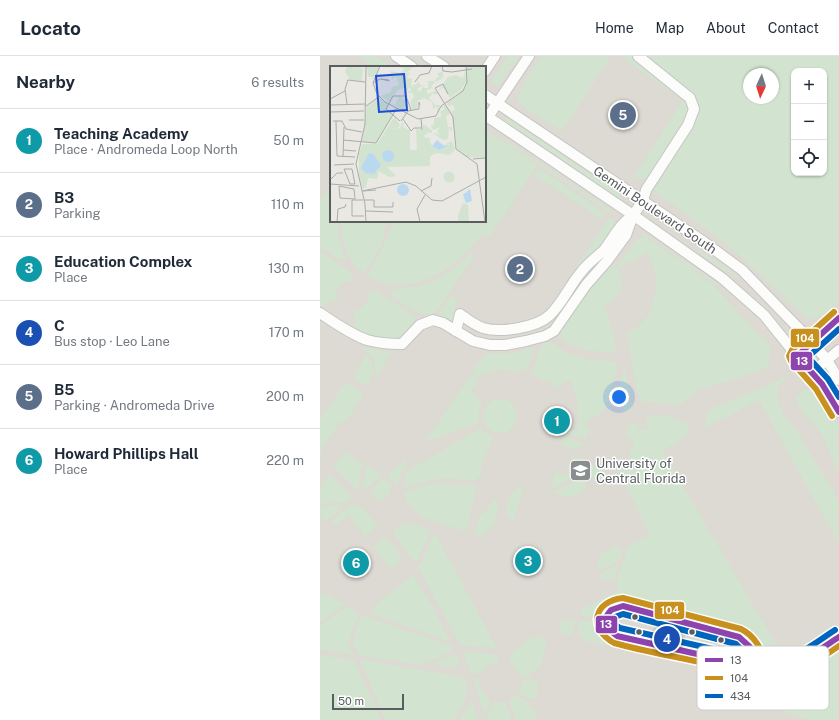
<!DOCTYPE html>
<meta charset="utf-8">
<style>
:root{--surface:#fff;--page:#f2f2f3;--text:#1f2937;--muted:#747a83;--line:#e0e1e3;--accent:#db2777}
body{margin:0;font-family:"Public Sans",sans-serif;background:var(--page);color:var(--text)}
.controls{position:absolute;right:12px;top:12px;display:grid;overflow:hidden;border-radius:8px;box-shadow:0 1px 3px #0004}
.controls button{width:36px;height:36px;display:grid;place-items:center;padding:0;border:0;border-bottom:1px solid var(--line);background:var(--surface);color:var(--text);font:20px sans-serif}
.compass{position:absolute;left:423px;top:12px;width:36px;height:36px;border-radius:50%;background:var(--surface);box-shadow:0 1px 3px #0004;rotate:184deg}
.scale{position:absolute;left:12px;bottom:10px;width:72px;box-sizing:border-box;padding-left:4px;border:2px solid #595d60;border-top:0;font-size:11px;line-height:14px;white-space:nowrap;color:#595d60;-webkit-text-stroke:3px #fff;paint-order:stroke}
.you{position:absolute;left:299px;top:341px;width:14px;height:14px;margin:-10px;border:3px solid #fff;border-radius:50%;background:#1a73e8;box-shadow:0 0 0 6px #1a73e833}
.badge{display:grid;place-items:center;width:26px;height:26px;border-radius:50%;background:var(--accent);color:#fff;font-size:13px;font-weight:700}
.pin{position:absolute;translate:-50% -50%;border:2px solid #fff;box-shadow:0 1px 4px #0006}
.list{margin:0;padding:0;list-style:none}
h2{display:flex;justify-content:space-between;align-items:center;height:52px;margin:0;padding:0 16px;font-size:17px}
h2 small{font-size:13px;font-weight:400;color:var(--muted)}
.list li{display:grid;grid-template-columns:26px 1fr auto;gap:12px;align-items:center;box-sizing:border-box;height:64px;padding:0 16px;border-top:1px solid var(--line)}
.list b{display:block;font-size:15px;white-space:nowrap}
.list p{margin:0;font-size:13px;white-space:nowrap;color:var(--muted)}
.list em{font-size:13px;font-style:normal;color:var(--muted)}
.icon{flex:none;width:22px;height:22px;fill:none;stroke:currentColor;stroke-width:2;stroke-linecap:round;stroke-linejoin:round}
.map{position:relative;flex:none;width:519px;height:664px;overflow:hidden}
header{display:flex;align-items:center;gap:24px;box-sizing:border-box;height:56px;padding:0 20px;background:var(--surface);border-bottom:1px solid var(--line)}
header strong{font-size:19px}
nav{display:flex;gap:22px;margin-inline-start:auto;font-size:14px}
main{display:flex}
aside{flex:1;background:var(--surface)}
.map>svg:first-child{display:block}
.education{fill:#dcdad3;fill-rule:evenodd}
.green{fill:#d2e4cf;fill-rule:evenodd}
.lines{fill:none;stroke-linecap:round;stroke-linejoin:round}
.street-casing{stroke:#c5c5c5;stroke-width:12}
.street{stroke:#fcfcfb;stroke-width:10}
.bus-1-casing{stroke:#fff;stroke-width:9}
.bus-2-casing{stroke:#fff;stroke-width:9}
.bus-3-casing{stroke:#fff;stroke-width:9}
.bus-1{stroke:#8e44ad;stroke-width:6}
.bus-2{stroke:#c8901d;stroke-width:6}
.bus-3{stroke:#0065bd;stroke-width:6}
.bus-dot{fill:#595d60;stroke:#fff;stroke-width:1.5}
.labels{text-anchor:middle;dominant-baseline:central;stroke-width:3;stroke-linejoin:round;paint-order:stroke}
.street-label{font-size:13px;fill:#595d60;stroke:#fff}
.poi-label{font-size:13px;fill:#595d60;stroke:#fff;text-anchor:start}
.inset-road{fill:none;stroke:#abacab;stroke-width:1}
.view{fill:#1d4ed8;fill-opacity:0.15;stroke:#1d4ed8;stroke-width:2}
.inset-edge{fill:none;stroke:#595d60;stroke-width:2}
.key{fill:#fff;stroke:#cdcecf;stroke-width:1}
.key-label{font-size:11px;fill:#595d60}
.line-badge{stroke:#fff;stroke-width:1.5}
.badge-label{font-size:11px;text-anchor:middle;font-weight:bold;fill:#fff}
</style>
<header>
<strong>Locato</strong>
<nav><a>Home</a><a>Map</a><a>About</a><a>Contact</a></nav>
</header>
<main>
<aside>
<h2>Nearby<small>6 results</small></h2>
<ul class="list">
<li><span class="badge" style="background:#0f9aa8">1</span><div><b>Teaching Academy</b><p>Place · Andromeda Loop North</p></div><em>50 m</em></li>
<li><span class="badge" style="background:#5c6f8a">2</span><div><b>B3</b><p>Parking</p></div><em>110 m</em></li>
<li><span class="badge" style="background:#0f9aa8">3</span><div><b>Education Complex</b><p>Place</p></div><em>130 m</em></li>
<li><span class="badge" style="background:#1a4fb4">4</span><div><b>C</b><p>Bus stop · Leo Lane</p></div><em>170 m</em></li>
<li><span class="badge" style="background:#5c6f8a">5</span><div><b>B5</b><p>Parking · Andromeda Drive</p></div><em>200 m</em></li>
<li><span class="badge" style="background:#0f9aa8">6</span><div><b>Howard Phillips Hall</b><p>Place</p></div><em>220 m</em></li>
</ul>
</aside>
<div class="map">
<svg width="519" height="664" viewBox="0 0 519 664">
<rect width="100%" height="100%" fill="#e9e8e3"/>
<!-- education -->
<path class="education" d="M0,0H519V664H0ZM11,11H165V165H11ZM474,15H504V117H474ZM429,18H453V42H429Z"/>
<!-- green -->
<g class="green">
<polygon points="38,0 55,0 71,11 54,11"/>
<polygon points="188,0 199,0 178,30 171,26"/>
<polygon points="221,0 291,0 242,75 208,54 198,44 203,27"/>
<path d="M300,0H519V246C510,254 502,262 489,264L414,194L335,135L325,123L314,121L363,44ZM474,15H504V117H474ZM429,18H453V42H429Z"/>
<polygon points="187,62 291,132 303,141 301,144 184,66"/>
<path d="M165,74L217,109L169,182L162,177L149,195L141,191L147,195C121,222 82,241 47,220L63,192L73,167L77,165H165Z"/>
<polygon points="175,79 178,79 289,153 292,156 291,157"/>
<polygon points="220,114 238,125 285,158 283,164 214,119 217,115"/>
<polygon points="11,130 11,165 17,165 19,184 25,203 23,204 17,202 0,191 0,146"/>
<polygon points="292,163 294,163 294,169 289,179 233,248 232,247 288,164"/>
<path d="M21,165H66L63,185L60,192L44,218C27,205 21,187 21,165Z"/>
<polygon points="324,178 333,183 398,228 399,231 332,184 326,181 322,180"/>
<path d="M322,181L327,182L392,228L451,292L448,310L435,317L378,334L363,347L357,348L323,346L319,342L317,334L306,277L317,272L332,255C331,247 335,241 336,233C337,218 333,210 328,196L301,211H297C303,224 305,237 291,246C288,248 286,248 283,251V256L287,255L294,282L296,296C285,297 244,294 241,279C241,279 241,273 241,273L273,227L290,211L292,209L297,211L315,185Z"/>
<polygon points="372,192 401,207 424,225 395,208"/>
<polygon points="0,195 31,216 32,225 23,226 16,236 18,243 1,250 0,248"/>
<path d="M150,197L154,200L117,255C101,266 85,248 71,239L70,236L73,233C102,234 131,219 150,197Z"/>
<path d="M55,234L96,261L83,281C67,285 50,279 35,272L34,255L40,254L49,242L47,237Z"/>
<path d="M132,239L138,243C133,251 137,261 133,266L119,260L120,256Z"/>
<path d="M230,286C242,294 253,301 267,303C277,305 288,303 298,308L285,354L265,367L270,374L265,383L245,377L246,374L257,375C260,357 257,341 250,324L234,332L230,325L226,326L211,318L222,288Z"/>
<path d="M44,291L72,296L56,321C54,307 57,302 44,294Z"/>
<path d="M215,291L205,315L198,314L197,316C183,312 170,314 157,321L153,314L166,297L187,298Z"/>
<path d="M48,300C55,309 53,320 47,330L34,322L44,302Z"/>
<polygon points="305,314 312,349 312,352 307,355 305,355 301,346 293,350 303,316"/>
<polygon points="152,317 158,328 151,332 161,349 158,360 159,367 105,386"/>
<polygon points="468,320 459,330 457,339 458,346 462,357 476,374 498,411 512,432 519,447 519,488 439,344 385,372 385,365 389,354"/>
<polygon points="26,325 44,338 26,365 20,367 3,390 1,395 1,401 0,400 0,364"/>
<path d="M492,332L502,341L519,369V417C513,404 504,380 495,369C488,361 478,353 476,341L482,335Z"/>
<circle cx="180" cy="360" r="17"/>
<path d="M334,359L347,360L366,367L370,378L342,395L456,588L459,601L454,605L447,606L428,576L319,548C308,542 299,542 288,545L276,561L260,560L262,553L299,534L296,528L308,490L330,479L296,409L300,402L304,404L309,403L314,384L307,381L309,370L312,367H317L321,375L328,372L326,365L327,362Z"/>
<polygon points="161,372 166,377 173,381 169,393 162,406 161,417 156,425 124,422 112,424 83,432 86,416"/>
<polygon points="244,381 263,387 262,391 256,391 255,394 240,389 240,387 242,387"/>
<path d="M27,397L42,407L39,432L37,434C32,429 16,416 14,410L22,399Z"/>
<path d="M252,400C267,403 271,412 286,413L285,418L276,423L247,415Z"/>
<path d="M86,404L87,406C82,413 81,421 77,428H75L68,420V418Z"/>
<polygon points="46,409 61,418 60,421 47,432 43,433"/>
<polygon points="235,416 249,420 248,425 233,432 231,431"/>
<path d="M9,420L13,421L32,441L26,446L0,448C0,437 0,427 9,420Z"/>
<path d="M64,422L72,429C70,436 66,446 57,444L52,439C51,431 58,427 64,422Z"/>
<polygon points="257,424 264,425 267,433 251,442 234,436"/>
<path d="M114,427L157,429L146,475C132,471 103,464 93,454C89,449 87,444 84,438L87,435Z"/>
<path d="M204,428L193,467L186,454C190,438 190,438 204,428Z"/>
<path d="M176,441C181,457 176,473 160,480L154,478L160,459C168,456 170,448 176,441Z"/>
<polygon points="25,449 5,466 0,459 0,451"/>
<path d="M30,449C42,446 49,460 56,468V471L45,480L28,460L16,469L12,465V464Z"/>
<polygon points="85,468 96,468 111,475 97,504 94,507 75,479 73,475 77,471"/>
<polygon points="116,479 177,592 140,589 98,510 101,508 113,480"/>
<polygon points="65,481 69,484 82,503 81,506 71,513 53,490 63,482"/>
<polygon points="297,489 302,498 300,504 281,514 277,511 281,498"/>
<polygon points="295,510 298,511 295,524 292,525 279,521 280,518"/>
<polygon points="93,519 113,551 130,586 53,558 52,553 56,549"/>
<polygon points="5,537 25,548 0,566 0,541"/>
<polygon points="28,550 38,558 28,587 33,599 0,593 0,570"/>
<polygon points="41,559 132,590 133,595 98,609 39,599 33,587"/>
<polygon points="242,564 255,565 254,573 251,578 246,579 240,576 239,570"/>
<path d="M259,565C264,566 272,565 276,567C281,570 279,581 292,587V590C283,588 263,588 259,578C258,574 259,569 259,565Z"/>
<path d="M215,580L227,583C222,603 224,616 201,621L196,611L190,607C192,591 202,587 215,580Z"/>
<path d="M519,588V661L516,664H490L455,653L410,652L419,619C427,621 435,623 443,623C467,622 498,600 519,588Z"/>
<polygon points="152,596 179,599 178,606 167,610 160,618 151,616 143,597"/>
<polygon points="136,598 140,608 136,611 117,611 118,608 117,605"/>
<polygon points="0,599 33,604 38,612 61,664 0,664"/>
<path d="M40,603L140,621L145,623C151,637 141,652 134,664H65Z"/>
<path d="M153,622L159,624C160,632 163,639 170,644L165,661Z"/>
<polygon points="209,623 219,625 216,642 209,643 198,636 201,631 201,625"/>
<polygon points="196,639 207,646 212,654 217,655 215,664 196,664 189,644"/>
<polygon points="152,644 158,664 140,664 150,646"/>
<polygon points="174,646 185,646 192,664 167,664"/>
</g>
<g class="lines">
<defs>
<g id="street">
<polyline points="76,0 92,11"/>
<polyline points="107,0 124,11"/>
<polyline points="165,15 175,0"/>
<polyline points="165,39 384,186 422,214 492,286 507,304 519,324"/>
<polyline points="165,59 313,159 402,222 444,259 477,300 502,328 519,356"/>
<polyline points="168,61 209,0"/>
<path d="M0,257C15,267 30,278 47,284C58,287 71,288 82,288L100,269L113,264L123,267L153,285L170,289H185L206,285L225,280L234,275L266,229L287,205L306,179L313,159L323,145L326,134L368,69L374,53L370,42L318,0"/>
<path d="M136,275L140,258C147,263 154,269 163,272C181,277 216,272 230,259C243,246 250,229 262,215C268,207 277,201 284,194C294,181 299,169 313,159"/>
<polyline points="477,300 519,262"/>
<polyline points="491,317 519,294"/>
<path d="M442,615C436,603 432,587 419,581L303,550C282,551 278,572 297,580C330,587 363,594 395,602C413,607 432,617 451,615C476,611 498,594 519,581"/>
</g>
</defs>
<!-- street casing -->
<use href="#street" class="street-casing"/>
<!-- street -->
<use href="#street" class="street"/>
<defs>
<g id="bus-1">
<polyline points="519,262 477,300 502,328 519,356"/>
<path d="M442,615L430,591L419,581L303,550L291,554L285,562L287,572L297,580L395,602L430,613C465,620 491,599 519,581"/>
</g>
<g id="bus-2">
<polyline points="512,360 496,333 471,305 469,300 472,294 514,256"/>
<path d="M447,607C441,593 435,580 421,573L303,542C274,545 267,572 294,587C326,596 359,601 392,609C411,615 430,625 451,623C476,621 498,604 519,590"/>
</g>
<g id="bus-3">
<polyline points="519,273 488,301 508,323 519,341"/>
<polygon points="303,558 416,588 421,593 428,604 397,594 300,572 294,568 293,564 295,561"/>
<path d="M447,607C472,606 495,587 515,574"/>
</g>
</defs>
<!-- bus-1 casing -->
<use href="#bus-1" class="bus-1-casing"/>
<!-- bus-2 casing -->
<use href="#bus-2" class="bus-2-casing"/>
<!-- bus-3 casing -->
<use href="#bus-3" class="bus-3-casing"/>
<!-- bus-1 -->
<use href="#bus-1" class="bus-1"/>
<!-- bus-2 -->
<use href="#bus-2" class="bus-2"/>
<!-- bus-3 -->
<use href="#bus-3" class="bus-3"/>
</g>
<!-- icons -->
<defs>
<symbol id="university-square" viewBox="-11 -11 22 22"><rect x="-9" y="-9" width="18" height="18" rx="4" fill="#8b8e8e" stroke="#fff"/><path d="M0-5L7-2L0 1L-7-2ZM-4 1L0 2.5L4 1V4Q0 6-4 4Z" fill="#fff"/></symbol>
</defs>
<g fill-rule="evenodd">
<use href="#university-square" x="248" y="402" width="25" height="25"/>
</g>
<!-- markers -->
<g class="bus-dot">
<circle cx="315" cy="561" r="3.5"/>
<circle cx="319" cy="576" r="3.5"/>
<circle cx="372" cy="576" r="3.5"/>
<circle cx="401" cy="584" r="3.5"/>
</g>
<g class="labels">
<!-- street labels -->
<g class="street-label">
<text transform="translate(335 154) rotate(34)">Gemini Boulevard South</text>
</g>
<!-- poi labels -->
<g class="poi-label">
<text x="276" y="407">University of<tspan x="276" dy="15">Central Florida</tspan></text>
</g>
</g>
<!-- overview -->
<g transform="translate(10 10)">
<rect width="156" height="156" fill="#e9e8e3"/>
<path d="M18,0L33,2L32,15L20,14L15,5ZM37,0H50L43,13L42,22L43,11H38ZM74,0L83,1L76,7H81L77,10L78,13L82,12L81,20L87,18L91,9L88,16L92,20L87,23L90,26L94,19V22H98V15H104L109,10L107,8L112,5L114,12L111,10L112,13L107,15L109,18L106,15L101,20L103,22L97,24V28L106,25L109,28H105L106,30L103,27L99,32L105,39H110L107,48V40L103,43L102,36L94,32L87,35L88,42L82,44L80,36L84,31L82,26L80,28L78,26L81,24L80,21L73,29L75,22L68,24L59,36L51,30L61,26L62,21L69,19L66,10L62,14L60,5L71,7L75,4L71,1ZM136,0H156V92L137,91L127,83L121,45L125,44L123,39L118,40L117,37L136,21ZM135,5L136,16L131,24L120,32L113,21L108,25L118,11L126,9L133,12ZM69,30L74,33L76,31L78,36L73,43L77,45L80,40V44L76,46L61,37L65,39ZM49,32L59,39L57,43L61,46L64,41L66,43L46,77L32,75L37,40ZM115,39L120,47L116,50L118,61H122V66L119,62L118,73L113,74L104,68L101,73L99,74L102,80L109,84L119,81L120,78L114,80L111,76L114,79L122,75L125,83L120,89L107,87L100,90V100L57,101L66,110L59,111L49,105L47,113L38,112L36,121L33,123L29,111V88L32,78H47L65,50L70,60L65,63L70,62L72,57H75L72,60L80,65V84H87L86,63L98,65L93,64V58L102,64V67L95,66L98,68L94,69L96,73L98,71L101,73L104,67L110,69L107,66L110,61L104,64L101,61L102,58L104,60V52L112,50L110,46L116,42H111ZM113.5 111a5.5 5.5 0 1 1 11 0a5.5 5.5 0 1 1-11 0ZM133,137L138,139L139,156H128V149Z" fill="#d2e4cf"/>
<path d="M107,74L114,80L122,79L109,84L102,80ZM52 90a6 6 0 1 1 12 0a6 6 0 1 1-12 0ZM39,87L43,88L51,99L44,108L35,107L31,102ZM67 124a6 6 0 1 1 12 0a6 6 0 1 1-12 0ZM140,123L142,135L136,137L133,129Z" fill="#bad9f0"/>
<path class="inset-road" d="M50,0L43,17L47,28L55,36L88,53L106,50L111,40L133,25L137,16L136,0M112,0L113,5L122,6L142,3M85,16L90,9L99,7L102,0M43,17L50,13H51L59,14V15L51,13M118,28L113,18L105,22L123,51L126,83L147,98L155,156M0,33L15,25M17,38L15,23L18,14L35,16M0,39L36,38M36,40L50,30M0,46L34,45M91,52L92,64M73,53L81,65L84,62H92M19,54H34M3,55H12L16,63L32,66M6,55L7,90L25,91M70,55L56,43L63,30H76L81,44M71,55L78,45L89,43V36L90,39M13,74L46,77L67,42M13,84L26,85M13,91L14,61M143,93L156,92M4,99L24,98M14,103H22L25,118H20ZM0,114L7,107H13M0,118L29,120M9,120L24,123L25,133L10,132ZM32,125L76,116L86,120L102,134L112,135L156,111M33,125L46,124M91,125L101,120L102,112M33,134H22V150H34M34,134H44V141H63V136M36,145L63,146M7,156L8,143L15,141L16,138M36,156L35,138L26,98L35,58L36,0M90,156L87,143L95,129"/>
<path class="view" d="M74,8L77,44L49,46L46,10Z"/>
<rect width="156" height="156" class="inset-edge"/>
</g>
<!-- legend -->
<rect x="377" y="590" width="132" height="64" rx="6" class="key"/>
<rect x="385" y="602" width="18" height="4" fill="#8e44ad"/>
<rect x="385" y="620" width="18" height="4" fill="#c8901d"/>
<rect x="385" y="638" width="18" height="4" fill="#0065bd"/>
<g class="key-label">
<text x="410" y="608">13</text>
<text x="410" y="626">104</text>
<text x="410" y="644">434</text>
</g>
<g class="line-badge">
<rect x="470" y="272" width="30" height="20" rx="4" fill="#c8901d"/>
<rect x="470" y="295" width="23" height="20" rx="4" fill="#8e44ad"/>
<rect x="334" y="545" width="31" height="19" rx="4" fill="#c8901d"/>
<rect x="275" y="559" width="23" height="19" rx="4" fill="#8e44ad"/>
</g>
<g class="badge-label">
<text x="485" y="286">104</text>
<text x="482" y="309">13</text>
<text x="350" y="558">104</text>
<text x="286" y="572">13</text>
</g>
</svg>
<div class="controls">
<button>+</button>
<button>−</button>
<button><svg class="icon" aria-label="locate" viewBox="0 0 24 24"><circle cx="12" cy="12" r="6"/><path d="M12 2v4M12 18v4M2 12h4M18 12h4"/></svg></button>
</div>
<svg class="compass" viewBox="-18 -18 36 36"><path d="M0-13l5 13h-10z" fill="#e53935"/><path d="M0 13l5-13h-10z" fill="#747a83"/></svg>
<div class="scale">50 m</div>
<div class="you"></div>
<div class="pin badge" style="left:237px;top:365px;background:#0f9aa8">1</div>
<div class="pin badge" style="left:200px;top:213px;background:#5c6f8a">2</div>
<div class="pin badge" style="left:208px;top:505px;background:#0f9aa8">3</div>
<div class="pin badge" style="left:347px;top:583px;background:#1a4fb4">4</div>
<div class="pin badge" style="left:303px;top:59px;background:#5c6f8a">5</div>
<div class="pin badge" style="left:36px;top:507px;background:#0f9aa8">6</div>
</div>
</main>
